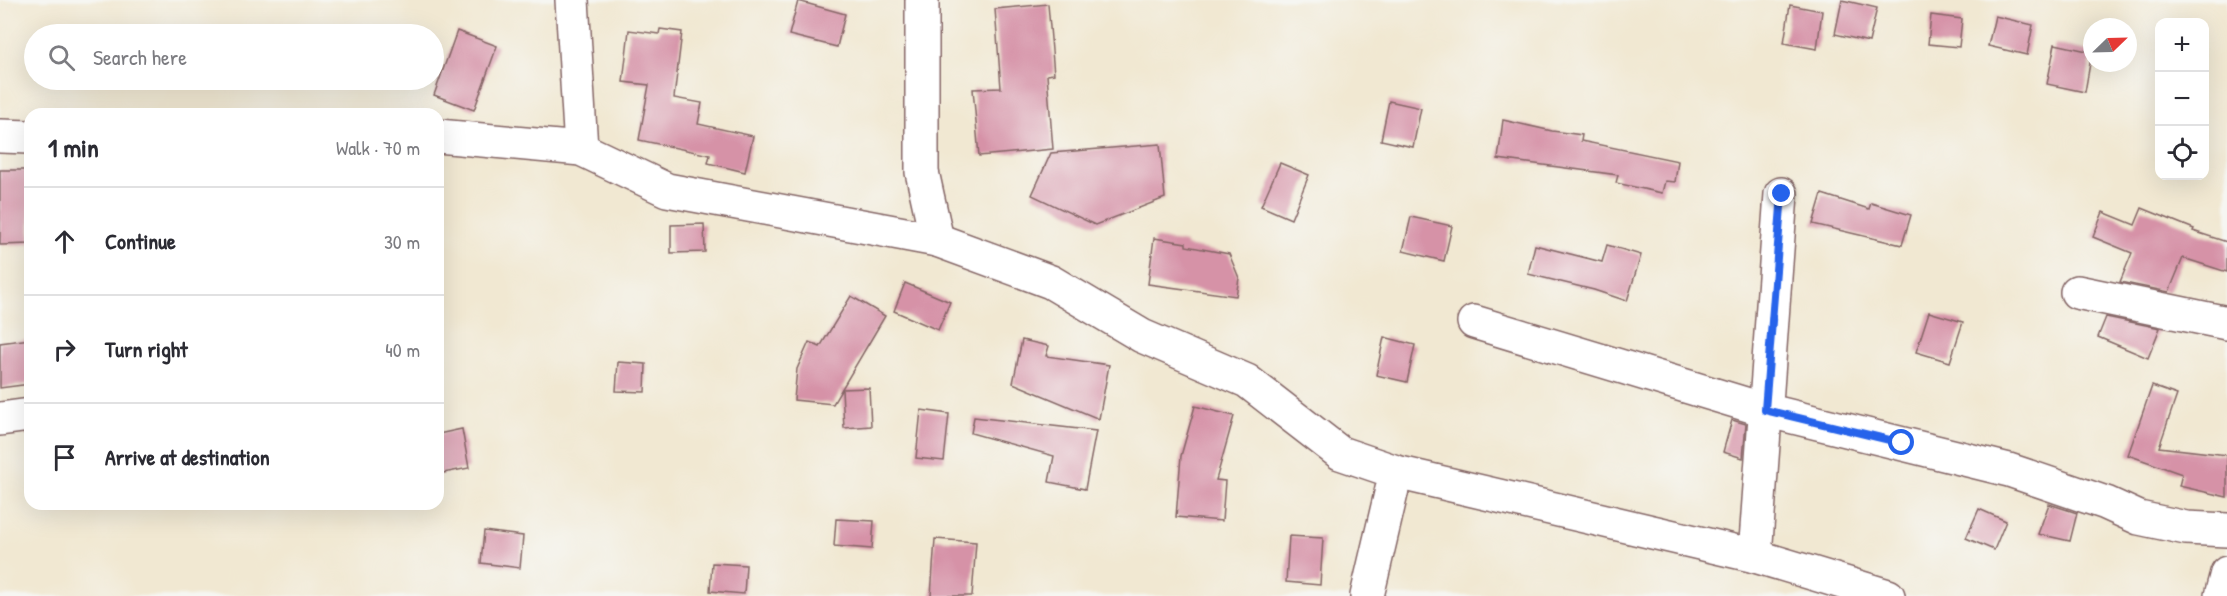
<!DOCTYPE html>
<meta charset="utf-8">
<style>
:root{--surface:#fff;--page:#f7f7f7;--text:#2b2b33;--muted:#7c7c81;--line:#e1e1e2}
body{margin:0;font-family:"Patrick Hand",sans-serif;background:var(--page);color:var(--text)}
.controls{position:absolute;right:18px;top:18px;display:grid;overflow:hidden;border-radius:12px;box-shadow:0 6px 24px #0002}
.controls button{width:54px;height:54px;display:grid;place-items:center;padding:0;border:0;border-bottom:2px solid var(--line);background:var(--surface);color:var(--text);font:30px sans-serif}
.compass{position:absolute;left:2083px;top:18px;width:54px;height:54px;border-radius:50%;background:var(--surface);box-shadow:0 6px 24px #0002;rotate:67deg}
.stop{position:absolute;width:18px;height:18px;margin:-14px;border:4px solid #2563eb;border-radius:50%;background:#fff}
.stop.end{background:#2563eb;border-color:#fff;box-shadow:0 2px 6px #0008}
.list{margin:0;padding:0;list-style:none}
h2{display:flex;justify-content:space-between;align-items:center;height:78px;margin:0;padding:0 24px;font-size:26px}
h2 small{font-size:20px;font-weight:400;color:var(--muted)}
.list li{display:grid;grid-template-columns:39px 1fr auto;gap:18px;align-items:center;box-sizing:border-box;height:108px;padding:0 24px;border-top:2px solid var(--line)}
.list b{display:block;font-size:22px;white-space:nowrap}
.list em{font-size:20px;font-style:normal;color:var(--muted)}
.icon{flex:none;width:33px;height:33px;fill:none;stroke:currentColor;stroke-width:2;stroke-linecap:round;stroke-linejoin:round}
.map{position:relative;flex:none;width:2227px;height:596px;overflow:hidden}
.search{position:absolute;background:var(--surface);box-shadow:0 6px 24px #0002;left:24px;top:24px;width:420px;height:66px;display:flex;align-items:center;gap:15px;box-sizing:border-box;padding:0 21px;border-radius:33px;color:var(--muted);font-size:22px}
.panel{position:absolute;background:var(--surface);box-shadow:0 6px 24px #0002;left:24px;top:108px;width:420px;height:402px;border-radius:18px}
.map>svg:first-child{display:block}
.building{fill:#d692a7}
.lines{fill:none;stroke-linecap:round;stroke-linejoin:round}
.street-casing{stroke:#846565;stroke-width:36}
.street{stroke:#fff;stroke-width:33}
.route{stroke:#2563eb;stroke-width:8}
</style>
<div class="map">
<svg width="2227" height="596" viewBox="0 0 2227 596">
<rect width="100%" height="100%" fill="#f6f6f2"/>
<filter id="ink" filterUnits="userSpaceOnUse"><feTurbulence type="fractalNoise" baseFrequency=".0167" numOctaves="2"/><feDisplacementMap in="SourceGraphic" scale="12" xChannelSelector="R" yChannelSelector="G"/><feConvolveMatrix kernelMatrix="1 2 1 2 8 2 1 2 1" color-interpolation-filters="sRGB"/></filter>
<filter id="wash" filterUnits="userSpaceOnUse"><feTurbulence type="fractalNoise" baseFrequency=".008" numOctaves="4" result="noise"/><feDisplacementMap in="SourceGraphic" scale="24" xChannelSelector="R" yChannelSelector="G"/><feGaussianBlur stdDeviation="1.35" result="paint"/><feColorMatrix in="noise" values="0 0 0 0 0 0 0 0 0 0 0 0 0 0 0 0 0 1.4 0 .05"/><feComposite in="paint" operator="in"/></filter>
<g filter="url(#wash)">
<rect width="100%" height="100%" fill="#f1e8d2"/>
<g id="blocks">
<!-- building -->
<g class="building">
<polygon points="1842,0 1877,8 1869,42 1835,34"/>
<polygon points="798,1 845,14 837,47 789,35"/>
<polygon points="1048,4 1054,74 1047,75 1053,149 979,156 973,89 1001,88 995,9"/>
<polygon points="1790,5 1822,11 1817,49 1784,43"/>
<polygon points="1931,15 1962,19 1959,47 1928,44"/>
<polygon points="1995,16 2033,25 2027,55 1988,46"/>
<polygon points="660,29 682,32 674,98 702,103 698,124 753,136 745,172 708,163 710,155 639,140 649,85 623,82 629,30 659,34"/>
<polygon points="457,31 497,46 474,110 434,95"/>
<polygon points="2055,44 2092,52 2085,92 2047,84"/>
<polygon points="1389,101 1421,108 1413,147 1381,140"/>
<polygon points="1503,120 1552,131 1582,135 1581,141 1678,161 1675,182 1665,181 1662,193 1616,183 1618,175 1498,159"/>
<polygon points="1160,144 1165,198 1095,225 1032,195 1051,153"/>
<polygon points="1280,163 1309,175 1291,219 1261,206"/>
<polygon points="0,170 30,170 30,244 0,245"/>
<polygon points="1822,194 1869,209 1871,203 1911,215 1902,245 1813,224"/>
<polygon points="2142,208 2194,229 2193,231 2227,242 2227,272 2183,258 2169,292 2120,282 2132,253 2093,237 2103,212 2135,225"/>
<polygon points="1411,217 1452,226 1444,261 1403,251"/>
<polygon points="704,224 705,252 671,253 671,225"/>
<polygon points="1154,238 1186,243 1186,246 1229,254 1239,278 1236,296 1148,284"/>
<polygon points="1535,245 1602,262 1607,245 1641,255 1627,301 1594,290 1528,274"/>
<polygon points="905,283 950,302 938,330 894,311"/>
<polygon points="851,296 885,316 833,404 794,400 797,369 809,342 820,347"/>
<polygon points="1929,312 1963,322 1950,362 1916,352"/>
<polygon points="2106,317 2160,328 2148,358 2098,337"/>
<polygon points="1384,337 1415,345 1407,382 1376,375"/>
<polygon points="30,339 30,384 0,388 0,343"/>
<polygon points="1022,340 1049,346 1046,356 1109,365 1099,419 1013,383"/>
<polygon points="618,362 646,364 645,392 616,391"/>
<polygon points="2152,386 2177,395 2159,447 2227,455 2227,497 2179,486 2182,474 2128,455"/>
<polygon points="869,388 871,426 844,428 842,389"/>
<polygon points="1195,406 1234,416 1216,480 1225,481 1222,521 1176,517 1181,456"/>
<polygon points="921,410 949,414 944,461 916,458"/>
<polygon points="974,417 1096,431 1085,489 1049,482 1054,456 971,433"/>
<polygon points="1732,420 1746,424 1743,458 1723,452"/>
<polygon points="462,429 469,468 438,474 438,434"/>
<polygon points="2049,504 2077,513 2070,541 2038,534"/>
<polygon points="1979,509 2006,521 1994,550 1966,538"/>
<polygon points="836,519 874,521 872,549 834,546"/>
<polygon points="484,531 523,536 520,568 481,563"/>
<polygon points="1289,536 1323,538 1320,585 1286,582"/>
<polygon points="935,539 976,542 972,596 931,596"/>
<polygon points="712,563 746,565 744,594 710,591"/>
</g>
</g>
</g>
<g filter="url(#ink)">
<use href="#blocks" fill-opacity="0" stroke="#846565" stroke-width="1.5"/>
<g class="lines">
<defs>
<g id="street">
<polyline points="572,0 581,149"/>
<polyline points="922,0 922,172 937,240"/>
<polyline points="0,136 30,137"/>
<polyline points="438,136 581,149 667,190 937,240 1051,282 1142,336 1247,381 1340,453 1396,472 1755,556 1888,596"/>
<polyline points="2077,292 2227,323"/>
<polyline points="1474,322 1765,410 2009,470 2106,503 2139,518 2186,528 2227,530"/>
<polyline points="0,419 30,415"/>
<polyline points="1755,556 1781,194"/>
<polyline points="1367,596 1396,472"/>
<polyline points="2221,596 2227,573"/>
</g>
</defs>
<!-- street casing -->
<use href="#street" class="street-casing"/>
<!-- street -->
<use href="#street" class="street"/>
</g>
</g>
<g class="lines" filter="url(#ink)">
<!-- route -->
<polyline class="route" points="1782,194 1765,410 1902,443"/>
</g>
</svg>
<div class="controls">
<button>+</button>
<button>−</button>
<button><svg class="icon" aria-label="locate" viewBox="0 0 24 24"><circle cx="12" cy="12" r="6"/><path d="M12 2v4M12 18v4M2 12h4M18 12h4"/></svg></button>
</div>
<svg class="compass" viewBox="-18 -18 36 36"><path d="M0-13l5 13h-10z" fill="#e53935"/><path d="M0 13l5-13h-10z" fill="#7c7c81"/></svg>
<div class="stop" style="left:1902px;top:443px"></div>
<div class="stop end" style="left:1782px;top:194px"></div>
<div class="search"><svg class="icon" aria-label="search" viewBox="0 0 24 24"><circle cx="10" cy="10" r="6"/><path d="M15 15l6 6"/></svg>Search here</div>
<section class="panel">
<h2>1 min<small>Walk · 70 m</small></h2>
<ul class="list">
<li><svg class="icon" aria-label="ahead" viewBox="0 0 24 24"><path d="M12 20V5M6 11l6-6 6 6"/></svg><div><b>Continue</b></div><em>30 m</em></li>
<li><svg class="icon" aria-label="right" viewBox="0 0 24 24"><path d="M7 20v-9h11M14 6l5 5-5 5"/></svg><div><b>Turn right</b></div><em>40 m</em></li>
<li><svg class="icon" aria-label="arrive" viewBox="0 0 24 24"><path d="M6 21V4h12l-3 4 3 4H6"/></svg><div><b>Arrive at destination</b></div></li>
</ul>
</section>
</div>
